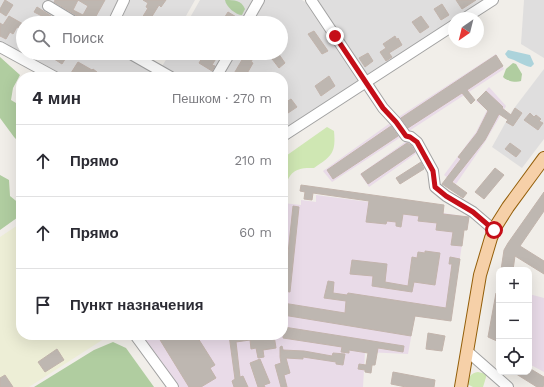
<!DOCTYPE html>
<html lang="ru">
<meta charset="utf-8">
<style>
:root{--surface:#fff;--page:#f7f7f7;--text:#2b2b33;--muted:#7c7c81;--line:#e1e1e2}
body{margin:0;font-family:"Work Sans",sans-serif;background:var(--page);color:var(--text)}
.controls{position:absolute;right:12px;bottom:12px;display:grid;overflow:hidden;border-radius:8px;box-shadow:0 4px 16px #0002}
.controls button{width:36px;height:36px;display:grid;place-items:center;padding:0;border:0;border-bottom:1px solid var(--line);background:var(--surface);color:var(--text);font:20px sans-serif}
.compass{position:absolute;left:448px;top:12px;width:36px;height:36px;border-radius:50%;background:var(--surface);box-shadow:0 4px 16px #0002;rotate:215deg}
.stop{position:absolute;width:12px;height:12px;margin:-9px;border:3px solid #c50e18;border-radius:50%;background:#fff}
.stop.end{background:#c50e18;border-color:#fff;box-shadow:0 1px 4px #0008}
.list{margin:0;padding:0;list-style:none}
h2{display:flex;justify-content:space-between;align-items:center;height:52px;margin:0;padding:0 16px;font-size:17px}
h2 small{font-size:13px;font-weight:400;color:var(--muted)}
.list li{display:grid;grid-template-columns:26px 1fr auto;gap:12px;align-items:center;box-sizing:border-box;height:72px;padding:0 16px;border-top:1px solid var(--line)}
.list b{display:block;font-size:15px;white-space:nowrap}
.list em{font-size:13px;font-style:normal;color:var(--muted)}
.icon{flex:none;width:22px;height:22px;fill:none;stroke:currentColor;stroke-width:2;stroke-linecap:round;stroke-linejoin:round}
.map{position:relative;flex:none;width:544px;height:387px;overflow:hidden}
.search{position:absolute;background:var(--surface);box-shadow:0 4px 16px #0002;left:16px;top:16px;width:272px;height:44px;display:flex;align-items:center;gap:10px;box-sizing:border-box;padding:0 14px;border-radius:22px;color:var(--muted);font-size:15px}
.panel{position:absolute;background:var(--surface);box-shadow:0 4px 16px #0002;left:16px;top:72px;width:272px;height:268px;border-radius:16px}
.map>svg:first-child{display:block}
.residential{fill:#dfdede}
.industrial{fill:#e9dbe8}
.farmland{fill:#edeed6}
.grass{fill:#cfe7b3}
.forest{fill:#b0cda0}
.water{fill:#acd3db}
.building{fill:#beb7b1;stroke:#c2b4ac;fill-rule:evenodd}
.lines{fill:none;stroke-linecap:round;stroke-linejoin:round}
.minor-casing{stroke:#a2a2a2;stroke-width:12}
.major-casing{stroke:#945f0a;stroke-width:14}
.minor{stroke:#fff;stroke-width:10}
.major{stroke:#f6d0a8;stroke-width:12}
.route{stroke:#c50e18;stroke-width:5}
</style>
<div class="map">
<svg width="544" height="387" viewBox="0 0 544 387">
<rect width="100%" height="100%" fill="#f1eee9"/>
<!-- residential -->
<g class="residential">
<polygon points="0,0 119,0 107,23 82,23 47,4 70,23 23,23 23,52 19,50 17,53 0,43"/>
<polygon points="130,0 195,0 182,23 119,23"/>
<polygon points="200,0 255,0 242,23 187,23"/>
<polygon points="263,0 302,0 305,2 359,83 283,131 283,77 220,77 233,53 281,53 281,23 250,23"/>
<polygon points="318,0 485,0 457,18 454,18 454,20 368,76"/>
<polygon points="524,0 544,0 544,58 521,44"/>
<polygon points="24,53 122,53 163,77 67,77"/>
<polygon points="170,53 226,53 212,77 176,77 161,68"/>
<polygon points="544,69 544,139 522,168 492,147 512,111"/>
</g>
<!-- industrial -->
<g class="industrial">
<polygon points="496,54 504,69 406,133 397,118"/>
<polygon points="489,87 506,106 485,142 456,184 444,175 476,132 487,110 476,101"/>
<polygon points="393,121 404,135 332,182 323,171"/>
<polygon points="408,140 417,153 369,187 360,174"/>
<polygon points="316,195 392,205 469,217 467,230 464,230 451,321 415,316 408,354 365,352 363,387 179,387 142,335 283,335 283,203 301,205 301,200 316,202"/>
<polygon points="529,294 544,298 544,372 529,364"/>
</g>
<!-- farmland -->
<polygon class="farmland" points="21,223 21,335 110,335 29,387 0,387 0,237"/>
<!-- grass -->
<g class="grass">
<path d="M327,127L334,131C336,153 332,156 314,168C292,167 289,174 283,193V158Z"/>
<path d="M478,372L487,374L483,387H473L467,384C469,376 471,373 478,372Z"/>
</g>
<!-- forest -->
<g class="forest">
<path d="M225,0C235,0 241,0 245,9L242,15C236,15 226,7 225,0Z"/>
<polygon points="0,57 20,75 13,88 11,100 21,106 21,144 14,137 0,118"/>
<path d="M513,63L516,64L522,74L521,81C516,83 507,81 503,77L506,69Z"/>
<polygon points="0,175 9,180 10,196 21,205 21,215 0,230"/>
<polygon points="113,342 126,348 154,387 34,387 94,350"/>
</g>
<!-- water -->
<path class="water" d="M508,50L530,55L534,64L531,67C524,66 516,60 508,58L505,54Z"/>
<!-- building -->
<g class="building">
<polygon points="5,0 13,5 6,16 0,12 0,9"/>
<path d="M55,0H105L95,18L90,23L82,22L79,17L54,2ZM78,0L88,6L83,15L73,10Z"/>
<polygon points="143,0 166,0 161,7 159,5 151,18 158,23 139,23 148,8 146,7 148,3"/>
<polygon points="456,0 476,0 462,9"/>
<polygon points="442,4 449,15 441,20 434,9"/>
<polygon points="37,7 51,16 47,23 42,21 44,17 34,12"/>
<polygon points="228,12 238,18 235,23 221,23"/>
<polygon points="9,16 23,24 23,30 17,27 13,34 10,32 6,39 0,36 0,23 3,25"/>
<polygon points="421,16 429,27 420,33 412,22"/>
<polygon points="314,31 328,51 322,54 308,34"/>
<polygon points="395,36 397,40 398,38 402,45 389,53 392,57 386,61 380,52 386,48 383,44"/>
<polygon points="54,53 69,53 62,64 51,57"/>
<polygon points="205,53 210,53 217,57 212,65 215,66 212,71 199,63"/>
<polygon points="246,53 256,53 251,62 253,63 245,77 232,77"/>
<polygon points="272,53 278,53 285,63 279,68 269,55"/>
<polygon points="368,53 373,61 365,67 359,58"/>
<polygon points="496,55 503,66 467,90 475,100 471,104 462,93 408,128 401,118"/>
<polygon points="78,62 92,70 93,69 97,72 96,73 103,77 84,77 78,73 76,76 71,73"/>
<polygon points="329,76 335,86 321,96 315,86"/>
<polygon points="486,91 503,107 502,108 511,115 515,108 522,113 513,126 506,122 508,120 499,114 485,140 452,182 467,193 463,198 442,184 461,159 458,157 477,133 488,111 477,100"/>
<polygon points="291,99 297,107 285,115 283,113 283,104"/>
<polygon points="530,113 534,117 536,115 541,119 539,121 543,123 538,130 524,120"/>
<polygon points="391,126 398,136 333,179 327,170"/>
<polygon points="407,143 411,145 415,152 368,184 361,174"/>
<polygon points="510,143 521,151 516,157 505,149"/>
<polygon points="421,162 424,169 400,184 396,178"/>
<polygon points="495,168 504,175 484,199 475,192"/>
<polygon points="301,185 444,205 443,214 469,217 467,230 464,230 462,246 451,245 453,232 436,230 437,223 418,221 419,216 403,214 401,227 396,226 396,222 387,221 386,224 366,222 369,201 313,193 312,200 304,199 305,192 300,191"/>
<polygon points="544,192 544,211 520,246 544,261 544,274 515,256 513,270 501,270 504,250 508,243"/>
<polygon points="293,206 299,207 290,292 284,291"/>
<polygon points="425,251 440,253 435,285 414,282 412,292 372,286 373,276 350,274 352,260 387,264 385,282 408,286 412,257 417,258 418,252 425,253"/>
<polygon points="450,257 460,259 451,321 415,316 411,336 283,315 283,303 345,313 346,301 324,298 328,281 334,282 333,293 347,295 348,293 446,308 452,264 449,264"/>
<polygon points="496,293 499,293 499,342 488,337"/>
<polygon points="284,327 404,346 403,352 378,348 375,365 372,365 371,373 365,372 365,370 358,369 359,364 366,365 368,353 349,350 349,353 341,352 342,347 283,338"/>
<polygon points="428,333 445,336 442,351 426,349"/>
<polygon points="157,335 196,335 215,365 210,368 216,378 201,387 189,387"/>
<polygon points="229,335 274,335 276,348 263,350 264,357 258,358 256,348 251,349 250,340 236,342 240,377 243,376 248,387 234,387 232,381 235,379"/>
<polygon points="282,346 283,350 304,351 332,356 333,353 345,354 343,365 336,364 336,362 303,357 303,359 286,358 290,373 284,375 287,387 281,387 275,365 281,363 280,357 280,347"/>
<polygon points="57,349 64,360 45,372 38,362"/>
<polygon points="260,359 270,383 264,385 265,387 258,387 250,363"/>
<polygon points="529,368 544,377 544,385 543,387 537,387 513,372 529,372"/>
<polygon points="393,372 435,380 434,387 406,387 391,384"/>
<polygon points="5,375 13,387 0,387 0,378"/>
</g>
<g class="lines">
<defs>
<g id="minor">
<polyline points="311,0 383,108 396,122 406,136 411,137 417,142 433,171 435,187 446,196 473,212 494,230"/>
<polyline points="48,6 76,23"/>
<polyline points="465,18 493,0"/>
<polyline points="113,23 124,0"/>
<polyline points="246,23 259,0"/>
<polyline points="0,47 55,77"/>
<polyline points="129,53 171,77"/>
<polyline points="216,77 230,53"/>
<polyline points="283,136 454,25"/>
<polyline points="135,335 173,387"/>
<polyline points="467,351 508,387"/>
</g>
<polyline id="major" points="461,387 480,275 491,238 496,226 508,207 544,158"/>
</defs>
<!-- minor casing -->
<use href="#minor" class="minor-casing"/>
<!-- major casing -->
<use href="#major" class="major-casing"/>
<!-- minor -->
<use href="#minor" class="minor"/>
<!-- major -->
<use href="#major" class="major"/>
</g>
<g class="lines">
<!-- route -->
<polyline class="route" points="335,36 383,108 396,122 406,136 410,137 417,142 433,171 435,187 446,196 473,212 494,230"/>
</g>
</svg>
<div class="controls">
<button>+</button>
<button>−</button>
<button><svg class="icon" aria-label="locate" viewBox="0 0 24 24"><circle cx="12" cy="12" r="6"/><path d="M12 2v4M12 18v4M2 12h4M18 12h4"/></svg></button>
</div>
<svg class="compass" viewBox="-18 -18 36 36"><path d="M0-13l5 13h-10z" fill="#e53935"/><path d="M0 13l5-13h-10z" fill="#7c7c81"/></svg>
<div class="stop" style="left:494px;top:230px"></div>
<div class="stop end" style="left:335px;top:36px"></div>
<div class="search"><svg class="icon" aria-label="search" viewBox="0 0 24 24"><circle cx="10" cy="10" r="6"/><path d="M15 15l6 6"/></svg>Поиск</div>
<section class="panel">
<h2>4 мин<small>Пешком · 270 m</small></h2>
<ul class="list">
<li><svg class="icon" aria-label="ahead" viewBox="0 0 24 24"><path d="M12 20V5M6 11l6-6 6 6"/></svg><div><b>Прямо</b></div><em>210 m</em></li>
<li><svg class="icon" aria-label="ahead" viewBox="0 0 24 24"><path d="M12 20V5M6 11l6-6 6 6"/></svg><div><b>Прямо</b></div><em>60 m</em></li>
<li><svg class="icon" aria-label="arrive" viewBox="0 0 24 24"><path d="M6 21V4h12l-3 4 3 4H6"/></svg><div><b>Пункт назначения</b></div></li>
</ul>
</section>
</div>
